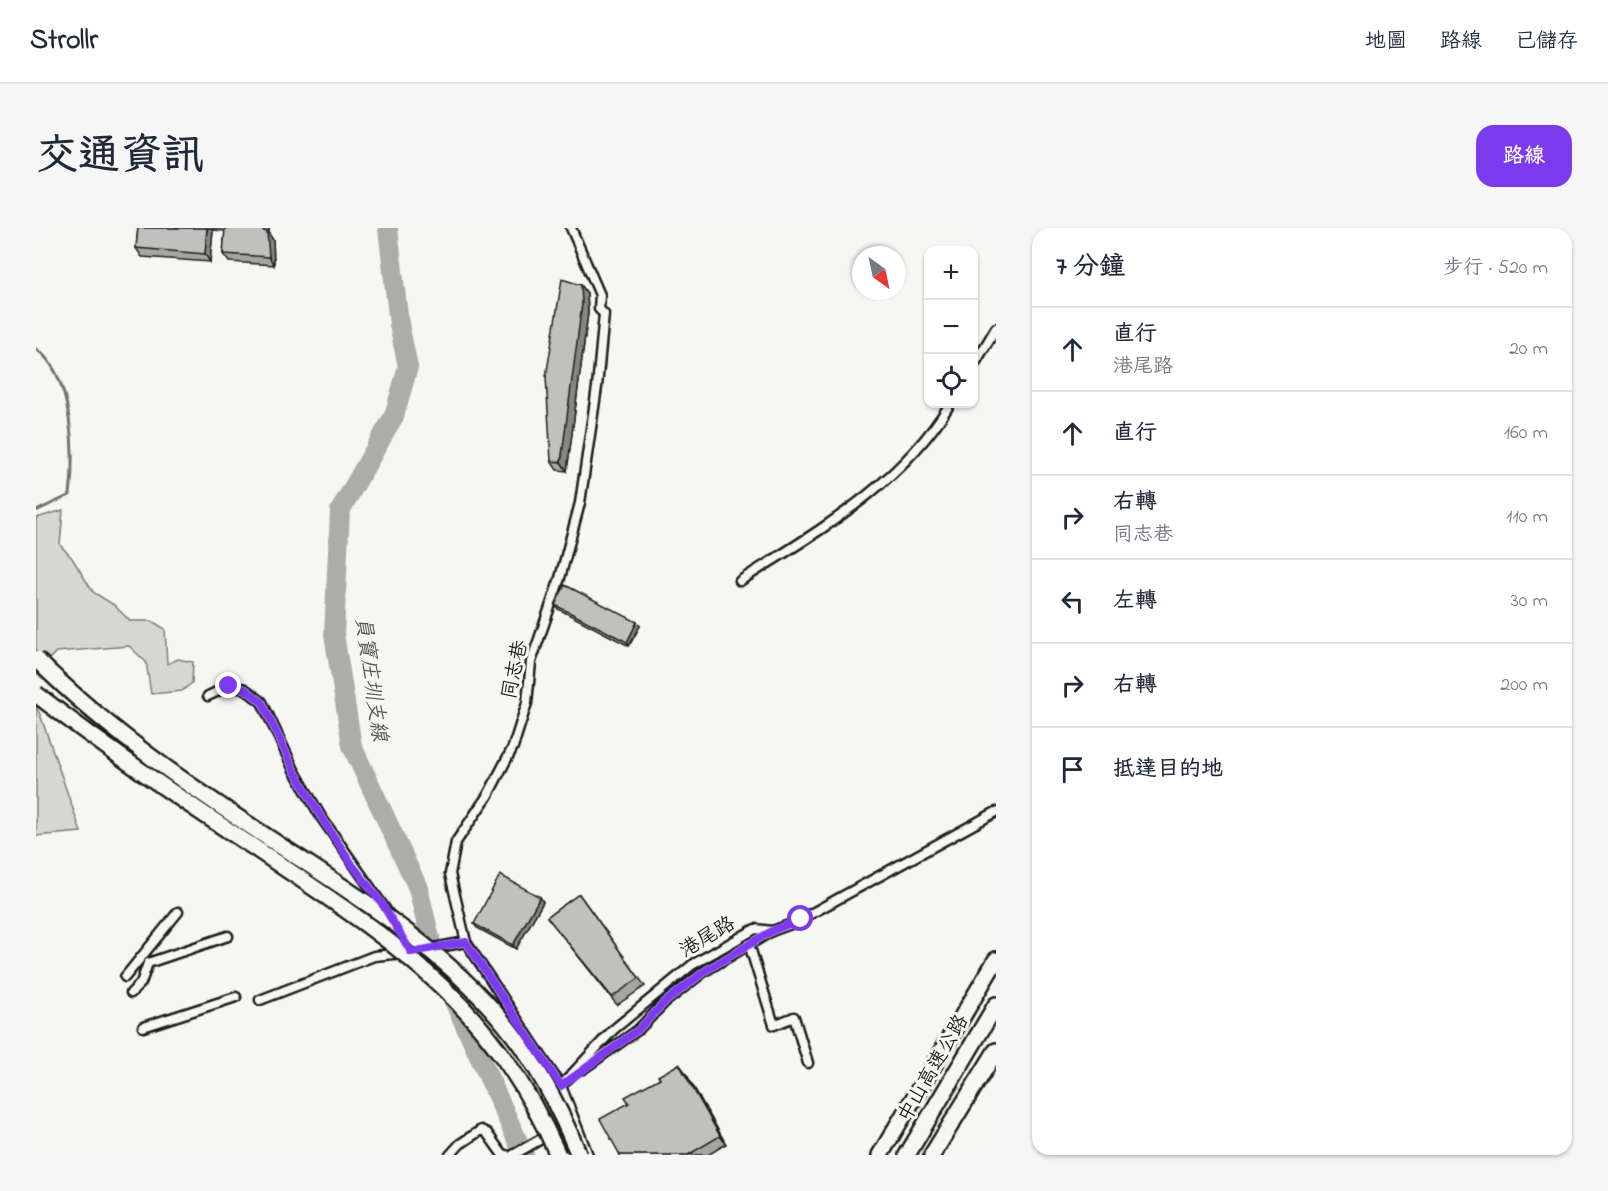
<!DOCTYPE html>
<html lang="zh-TW">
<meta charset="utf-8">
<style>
:root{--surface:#fff;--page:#f6f6f7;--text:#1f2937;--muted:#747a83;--line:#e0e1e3;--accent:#7c3aed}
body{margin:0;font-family:"Indie Flower","LXGW WenKai TC",sans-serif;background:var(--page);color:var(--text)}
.controls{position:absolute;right:18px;top:18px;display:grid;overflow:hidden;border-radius:12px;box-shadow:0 2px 4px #0004}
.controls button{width:54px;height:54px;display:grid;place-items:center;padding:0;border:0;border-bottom:2px solid var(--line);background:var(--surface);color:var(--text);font:30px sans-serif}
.compass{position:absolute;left:816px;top:18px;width:54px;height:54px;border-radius:50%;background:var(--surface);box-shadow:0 2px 4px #0004;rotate:147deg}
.stop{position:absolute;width:18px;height:18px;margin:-14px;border:4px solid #7c3aed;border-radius:50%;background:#fff}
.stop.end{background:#7c3aed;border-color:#fff;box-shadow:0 2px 6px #0008}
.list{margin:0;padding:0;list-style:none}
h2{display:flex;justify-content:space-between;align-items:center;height:78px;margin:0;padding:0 24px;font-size:26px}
h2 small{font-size:20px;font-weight:400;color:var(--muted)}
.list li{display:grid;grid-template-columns:39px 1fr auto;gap:18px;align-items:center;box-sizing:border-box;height:84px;padding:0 24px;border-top:2px solid var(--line)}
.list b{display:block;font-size:22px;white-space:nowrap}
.list p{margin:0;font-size:20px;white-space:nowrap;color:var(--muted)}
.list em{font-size:20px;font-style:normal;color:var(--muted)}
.icon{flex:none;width:33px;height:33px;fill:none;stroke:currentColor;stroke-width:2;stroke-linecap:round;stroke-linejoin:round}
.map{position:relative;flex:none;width:960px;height:927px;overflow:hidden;border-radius:18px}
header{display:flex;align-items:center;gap:36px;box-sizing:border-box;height:84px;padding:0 30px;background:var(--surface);border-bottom:2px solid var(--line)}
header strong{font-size:28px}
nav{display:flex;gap:33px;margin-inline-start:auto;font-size:21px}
.intro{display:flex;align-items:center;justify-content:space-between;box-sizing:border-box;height:144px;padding:0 36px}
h1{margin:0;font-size:42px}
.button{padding:15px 27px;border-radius:18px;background:var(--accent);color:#fff;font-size:21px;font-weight:700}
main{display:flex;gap:36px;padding:0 36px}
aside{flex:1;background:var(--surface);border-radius:18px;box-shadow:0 2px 4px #0004}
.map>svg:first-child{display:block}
.green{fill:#d6d6d2;stroke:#797977;stroke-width:1.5}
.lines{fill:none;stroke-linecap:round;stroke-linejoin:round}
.stream{stroke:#727271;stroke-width:3}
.river{stroke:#acaca9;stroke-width:20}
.minor-casing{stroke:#1c1c1c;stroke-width:13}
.motorway-casing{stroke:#1c1c1c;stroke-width:20}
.minor{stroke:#f6f6f2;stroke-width:8}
.motorway{stroke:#f6f6f2;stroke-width:15}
.motorway-bridge-casing{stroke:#1c1c1c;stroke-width:20;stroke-linecap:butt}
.motorway-bridge{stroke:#f6f6f2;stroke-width:15}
.wall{fill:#a5a5a3;stroke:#1c1c1c;stroke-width:1.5}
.shaded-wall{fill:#868684;stroke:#1c1c1c;stroke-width:1.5}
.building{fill:#c0c0bd;stroke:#1c1c1c;stroke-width:1.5}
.route{stroke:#7c3aed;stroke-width:8}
.labels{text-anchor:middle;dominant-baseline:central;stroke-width:6;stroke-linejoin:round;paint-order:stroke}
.street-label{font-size:20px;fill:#1c1c1c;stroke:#f6f6f2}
.water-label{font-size:21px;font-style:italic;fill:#565654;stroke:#f6f6f2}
</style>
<header>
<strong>Strollr</strong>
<nav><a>地圖</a><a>路線</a><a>已儲存</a></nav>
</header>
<div class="intro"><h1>交通資訊</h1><a class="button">路線</a></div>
<main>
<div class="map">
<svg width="960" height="927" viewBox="0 0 960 927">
<rect width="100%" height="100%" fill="#f6f6f2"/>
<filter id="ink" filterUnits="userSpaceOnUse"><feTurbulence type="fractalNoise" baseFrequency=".0167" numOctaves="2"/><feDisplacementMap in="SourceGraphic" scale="12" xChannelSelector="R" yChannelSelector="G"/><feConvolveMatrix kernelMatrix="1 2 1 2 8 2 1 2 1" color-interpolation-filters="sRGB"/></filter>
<g filter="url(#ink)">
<!-- green -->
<g class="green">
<polygon points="27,282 24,317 36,330 57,364 78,377 94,393 116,393 129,401 131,436 142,431 157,434 156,455 146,463 115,466 110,434 93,418 20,424 0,444 0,290"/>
<polygon points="0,479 4,486 45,604 0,608"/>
</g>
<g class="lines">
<!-- stream -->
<path class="stream" d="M0,121C37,146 39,227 34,267L0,283"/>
<!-- river -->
<polyline class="river" points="352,0 363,96 372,139 358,188 304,283 298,406 316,518 382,660 399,731 488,927"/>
<defs>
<g id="minor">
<polyline points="535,0 564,67 563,81 568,86 561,159 544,275 524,350 495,434 491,475 477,519 452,567 420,614 414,646 430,714 525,858 552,927"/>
<polyline points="938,137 960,100"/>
<path d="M704,353C782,303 865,257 914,176"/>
<polyline points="172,468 193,458 209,461 226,474 258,542 285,589 352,685"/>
<polyline points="361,701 375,724"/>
<polyline points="713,716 738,797 758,789 772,835"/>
<polyline points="392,721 430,714"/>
<polyline points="89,749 142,684"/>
<polyline points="95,765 105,755 112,735 192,708"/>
<polyline points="224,772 338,728 368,725"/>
<polyline points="107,799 200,769"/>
<polyline points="547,841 602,802 628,775 669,743 736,703"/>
<polyline points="525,858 577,802 656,737 719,701 736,703 758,695 960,584"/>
<polyline points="414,927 424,916 445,902 451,905 466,926 470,927"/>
<polyline points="477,927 533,895"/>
</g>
<g id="motorway">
<polyline points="844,927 960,732"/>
<polyline points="871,927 960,777"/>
<polyline points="896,927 960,823"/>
</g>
</defs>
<!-- minor casing -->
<use href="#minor" class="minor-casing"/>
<!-- motorway casing -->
<use href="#motorway" class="motorway-casing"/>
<!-- minor -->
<use href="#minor" class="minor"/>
<!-- motorway -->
<use href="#motorway" class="motorway"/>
<defs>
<g id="motorway-bridge">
<path d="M0,431C78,509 171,570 263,630C336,678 410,725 467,794C500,833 523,879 543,927"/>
<path d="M0,466C71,521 144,571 219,620C355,712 453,770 522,927"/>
</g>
</defs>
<!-- motorway-bridge casing -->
<use href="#motorway-bridge" class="motorway-bridge-casing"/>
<!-- motorway-bridge -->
<use href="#motorway-bridge" class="motorway-bridge"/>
</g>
<!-- wall -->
<g class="wall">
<polygon points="102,0 233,0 233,6 237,12 238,37 193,34 187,26 189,3 177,2 174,34 106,29 100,20"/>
<polygon points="545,57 551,65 552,85 531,243 521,242 515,233"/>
<polygon points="519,377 604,398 593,418 522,381"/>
<polygon points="543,666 609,758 581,777 511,689"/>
<polygon points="504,669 507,674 480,721 441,700 438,696"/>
<polygon points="643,836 649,844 690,916 672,927 584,927 624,850"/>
</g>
<!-- shaded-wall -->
<g class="shaded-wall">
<polygon points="171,0 175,0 177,2 174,34 169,26"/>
<polygon points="227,0 233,0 233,6 237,12 238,37 233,29"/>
<polygon points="545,57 551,65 552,85 531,243 525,234"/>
<polygon points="601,394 604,398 593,418 591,414"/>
<polygon points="504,669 507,674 480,721 477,717"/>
<polygon points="643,836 649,844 690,916 684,908"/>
</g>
<!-- building -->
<g class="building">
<polygon points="102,0 171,0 169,26 100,20"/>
<polygon points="189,0 227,0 227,3 231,4 233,29 187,26"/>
<polygon points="526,51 545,57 546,76 525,234 515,233 510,149"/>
<polygon points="529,357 601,394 591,414 519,377"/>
<polygon points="464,647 504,669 477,717 438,696"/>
<polygon points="543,666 603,750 576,769 511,689"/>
<polygon points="643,836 684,908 652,927 584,927 564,891 593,875 589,869 624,850 622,848"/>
</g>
</g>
<g class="lines" filter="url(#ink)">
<!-- route -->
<polyline class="route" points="193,458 209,461 226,474 258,542 285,589 317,638 345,674 375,724 430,714 525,858 602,802 628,775 669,743 736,703 765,691"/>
</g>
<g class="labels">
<!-- street labels -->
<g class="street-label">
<text transform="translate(480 442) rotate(-78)">同志巷</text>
<text transform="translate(672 710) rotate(-31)">港尾路</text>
<text transform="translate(898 841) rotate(-60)">中山高速公路</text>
</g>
<!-- water labels -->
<g class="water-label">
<text transform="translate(334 451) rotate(82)">員寶庄圳支線</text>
</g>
</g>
</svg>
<div class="controls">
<button>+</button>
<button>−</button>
<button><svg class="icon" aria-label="locate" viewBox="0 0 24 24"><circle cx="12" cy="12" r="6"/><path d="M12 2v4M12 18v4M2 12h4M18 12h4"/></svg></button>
</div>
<svg class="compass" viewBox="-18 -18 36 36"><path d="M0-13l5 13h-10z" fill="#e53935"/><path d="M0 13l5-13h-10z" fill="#747a83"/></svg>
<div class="stop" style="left:765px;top:691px"></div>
<div class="stop end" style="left:193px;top:458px"></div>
</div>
<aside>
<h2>7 分鐘<small>步行 · 520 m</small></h2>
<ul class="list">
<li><svg class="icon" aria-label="ahead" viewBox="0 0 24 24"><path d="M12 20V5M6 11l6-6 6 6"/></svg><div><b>直行</b><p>港尾路</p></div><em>20 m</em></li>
<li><svg class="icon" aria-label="ahead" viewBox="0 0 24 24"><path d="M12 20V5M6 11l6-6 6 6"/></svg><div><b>直行</b></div><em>160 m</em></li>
<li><svg class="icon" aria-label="right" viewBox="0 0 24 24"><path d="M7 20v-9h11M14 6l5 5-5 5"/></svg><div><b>右轉</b><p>同志巷</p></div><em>110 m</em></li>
<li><svg class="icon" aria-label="left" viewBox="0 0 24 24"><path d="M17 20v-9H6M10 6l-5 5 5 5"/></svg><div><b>左轉</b></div><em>30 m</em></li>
<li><svg class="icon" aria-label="right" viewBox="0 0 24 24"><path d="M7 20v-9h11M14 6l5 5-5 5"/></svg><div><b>右轉</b></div><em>200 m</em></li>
<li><svg class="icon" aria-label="arrive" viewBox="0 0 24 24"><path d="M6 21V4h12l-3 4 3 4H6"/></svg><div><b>抵達目的地</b></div></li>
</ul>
</aside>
</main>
